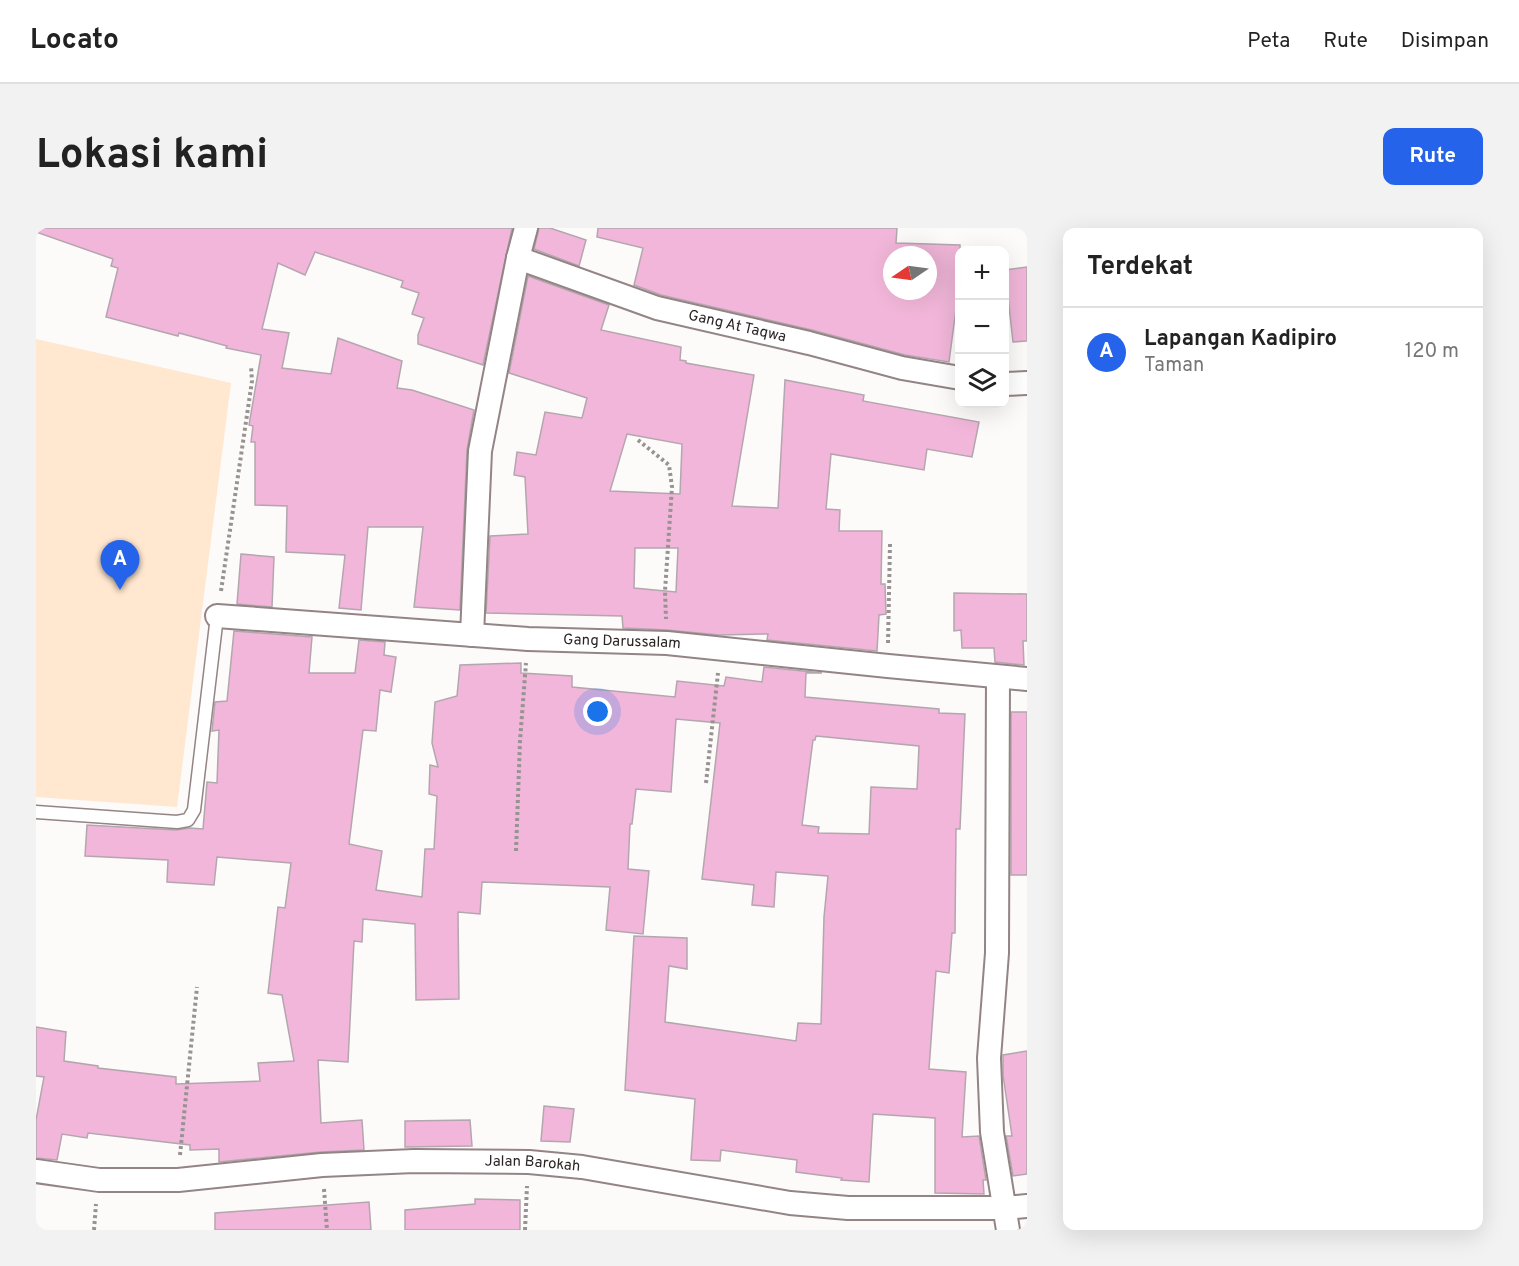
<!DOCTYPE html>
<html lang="id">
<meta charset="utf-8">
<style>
:root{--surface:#fff;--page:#f2f2f2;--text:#222;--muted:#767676;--line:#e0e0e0;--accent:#2563eb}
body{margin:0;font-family:Overpass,sans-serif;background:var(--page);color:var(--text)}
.controls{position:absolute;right:18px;top:18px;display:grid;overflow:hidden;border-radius:12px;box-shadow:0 6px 24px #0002}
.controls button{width:54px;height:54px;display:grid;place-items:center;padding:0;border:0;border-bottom:2px solid var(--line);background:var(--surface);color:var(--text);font:30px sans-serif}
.compass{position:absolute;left:847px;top:18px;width:54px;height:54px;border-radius:50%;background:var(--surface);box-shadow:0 6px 24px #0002;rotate:257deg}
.you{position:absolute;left:562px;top:484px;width:21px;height:21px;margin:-15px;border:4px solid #fff;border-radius:50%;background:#1a73e8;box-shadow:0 0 0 9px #1a73e833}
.badge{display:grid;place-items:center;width:39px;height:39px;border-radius:50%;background:var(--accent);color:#fff;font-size:20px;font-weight:700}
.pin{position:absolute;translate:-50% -50px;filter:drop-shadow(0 2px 3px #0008)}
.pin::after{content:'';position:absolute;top:32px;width:21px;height:18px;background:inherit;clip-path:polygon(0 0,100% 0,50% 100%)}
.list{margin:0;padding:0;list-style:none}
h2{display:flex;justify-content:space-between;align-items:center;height:78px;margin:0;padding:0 24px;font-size:26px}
h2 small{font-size:20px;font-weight:400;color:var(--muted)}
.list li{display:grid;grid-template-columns:39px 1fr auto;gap:18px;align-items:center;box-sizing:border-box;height:90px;padding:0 24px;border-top:2px solid var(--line)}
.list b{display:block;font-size:22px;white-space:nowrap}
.list p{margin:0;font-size:20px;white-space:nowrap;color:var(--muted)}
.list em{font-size:20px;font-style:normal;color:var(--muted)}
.icon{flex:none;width:33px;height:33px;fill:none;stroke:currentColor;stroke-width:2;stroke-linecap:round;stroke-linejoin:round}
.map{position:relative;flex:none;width:991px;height:1002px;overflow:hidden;border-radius:12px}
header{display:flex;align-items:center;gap:36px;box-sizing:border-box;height:84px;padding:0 30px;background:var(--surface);border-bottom:2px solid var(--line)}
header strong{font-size:28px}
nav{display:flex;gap:33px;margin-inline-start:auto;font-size:21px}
.intro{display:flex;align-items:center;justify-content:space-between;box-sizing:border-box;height:144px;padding:0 36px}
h1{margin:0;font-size:42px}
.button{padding:15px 27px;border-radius:12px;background:var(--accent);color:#fff;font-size:21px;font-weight:700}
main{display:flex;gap:36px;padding:0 36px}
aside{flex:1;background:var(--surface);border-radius:12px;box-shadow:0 6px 24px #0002}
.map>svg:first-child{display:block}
.green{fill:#ffe7d0}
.building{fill:#f1b6d9;stroke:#b4a6ae;stroke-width:1.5;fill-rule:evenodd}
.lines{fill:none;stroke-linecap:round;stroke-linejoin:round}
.lane-casing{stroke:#938485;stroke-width:15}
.street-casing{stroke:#938485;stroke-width:26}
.path{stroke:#989393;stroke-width:4;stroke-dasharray:3 3;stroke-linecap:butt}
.lane{stroke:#fff;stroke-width:12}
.street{stroke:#fff;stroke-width:22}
.labels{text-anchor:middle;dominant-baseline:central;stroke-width:6;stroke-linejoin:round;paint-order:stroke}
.street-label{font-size:15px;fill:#2b2425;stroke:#fff}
</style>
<header>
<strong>Locato</strong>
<nav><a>Peta</a><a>Rute</a><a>Disimpan</a></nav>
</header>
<div class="intro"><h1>Lokasi kami</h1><a class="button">Rute</a></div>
<main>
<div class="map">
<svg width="991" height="1002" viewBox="0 0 991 1002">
<rect width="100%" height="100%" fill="#fdfafa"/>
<!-- green -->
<polygon class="green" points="0,111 195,155 141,579 0,569"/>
<!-- building -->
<g class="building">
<polygon points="0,0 476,0 447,137 382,116 382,107 388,90 376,86 383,65 365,59 367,53 279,24 269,47 242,35 226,101 253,105 246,140 295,146 302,110 366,133 361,160 376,162 438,182 431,222 424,382 378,379 387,299 332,299 325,382 303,380 309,327 250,324 251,278 219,277 219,214 215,214 217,198 213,197 225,127 190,120 191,118 143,105 142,108 70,89 82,40 75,38 77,31 0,4"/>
<polygon points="503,0 514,0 550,12 543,38 498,21"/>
<path d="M562,0H861L860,15L924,17V66H922L913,134L869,127L776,102L625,67L598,57L607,20L561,9ZM856,27H892V63H856Z"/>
<polygon points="991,39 991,113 977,114 969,42"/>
<path d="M492,48L573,77L565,102L645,119L644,132L650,133V135L718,147L696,278L742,280L749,152L828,167L827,173L943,194L936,229L891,221L888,242L795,226L790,281L804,282L803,303H846L845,356H849L850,386L843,387L841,423L731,412L732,406L683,407L631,402L587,400L586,388L450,385L454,308L492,306L489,249L478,247L481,224L500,227L509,184L546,190L551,170L473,145ZM591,206L646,216L644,266L574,263ZM599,320H642L640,364L598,360Z"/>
<polygon points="205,326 238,329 236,379 201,376"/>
<polygon points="918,365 991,366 991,413 987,413 988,437 959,434 958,420 926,420 925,402 918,403"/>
<path d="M198,403L276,409L273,445H319L323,412L349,414L348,427L360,429L355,464L344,462L340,503L327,502L313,616L346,623L340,662L386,669L389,621H398L401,568L393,566L394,537L402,539L396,515L399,474L421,468L424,437L485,435V445L536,448V459L639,469L641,453L688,458L690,449L726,454L728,439L786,445H770L769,469L903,481V485L929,486L924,601H920L919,705H916L913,745L900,743L893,841L930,844L926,909L943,908L950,952H947L948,966L899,965V890L837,886L833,954L805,952L806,950L760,944L761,932L685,922L684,933L655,932L659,871L589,862L598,708L651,710V741L633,738L629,794L760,813L762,795L785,796L788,689L792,648L740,644L738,679L716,677L718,657L666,651L684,495L640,491L635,564L600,561L596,596H594L592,641L613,643L607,706L570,702L574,659L446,654L444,686L422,684L423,771L380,772L379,696L327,691L326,714L318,713L312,834L282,832L285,895L326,892L328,922L285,924L183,934V921L154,922V917L52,905L51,910L26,906L21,932L0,930V892L8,849L0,848V799L30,804L28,833L62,838V840L140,849V856L224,853L222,835L258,833L246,767L232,765L242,679L249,680L255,635L181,629L178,657L131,654L132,632L49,628L51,597L140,602L154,600L167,601L171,554L181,555L183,502L176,503L179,474L191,473ZM780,508L883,518L881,561L835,559L833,606L782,605L783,599L766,597L777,512H779Z"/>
<rect x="975" y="484" width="16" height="163"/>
<polygon points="991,823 991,946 977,948 970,908 976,908 967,847 967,827"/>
<polygon points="508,878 538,881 534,914 505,913"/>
<polygon points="434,892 436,918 369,919 369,893"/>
<polygon points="439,971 484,972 484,1002 369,1002 369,982 439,976"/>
<polygon points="333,974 335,1002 179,1002 179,985"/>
</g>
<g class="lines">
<defs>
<polyline id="lane" points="0,584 141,594 152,592 158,582 181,388"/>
<g id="street">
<path id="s1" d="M482,30L621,80L773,115L866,140L924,150"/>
<polyline points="968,156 991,155"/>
<path id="s2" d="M181,388L492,411L631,415L852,438L991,451"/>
<polyline points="436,407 444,223 482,30 490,0"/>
<polyline points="962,449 961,725 953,830 956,904 972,1002"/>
<path id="s3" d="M0,943L63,952H142L286,937L378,933L493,934L546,939L754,975L812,980H969L991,978"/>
</g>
</defs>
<!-- lane casing -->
<use href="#lane" class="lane-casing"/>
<!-- street casing -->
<use href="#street" class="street-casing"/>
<!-- path -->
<g class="path">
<polyline points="602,212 633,237 636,259 629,363 630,391"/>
<polyline points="185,363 216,153 215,138"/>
<polyline points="852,415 854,316"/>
<polyline points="670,555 682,445"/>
<polyline points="480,623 484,513 490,435"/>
<polyline points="144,927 161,759"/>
<polyline points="288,961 291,1002"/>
<polyline points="58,1002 60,976"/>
<polyline points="489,1002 491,958"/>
</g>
<!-- lane -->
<use href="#lane" class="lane"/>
<!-- street -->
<use href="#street" class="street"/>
</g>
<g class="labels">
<!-- street labels -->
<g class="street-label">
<text stroke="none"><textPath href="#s1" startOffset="230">Gang At Taqwa</textPath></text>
<text stroke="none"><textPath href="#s2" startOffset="406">Gang Darussalam</textPath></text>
<text stroke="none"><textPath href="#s3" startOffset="498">Jalan Barokah</textPath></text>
</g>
</g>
</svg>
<div class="controls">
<button>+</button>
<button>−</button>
<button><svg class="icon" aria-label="layers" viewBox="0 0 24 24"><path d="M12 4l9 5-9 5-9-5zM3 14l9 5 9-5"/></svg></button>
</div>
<svg class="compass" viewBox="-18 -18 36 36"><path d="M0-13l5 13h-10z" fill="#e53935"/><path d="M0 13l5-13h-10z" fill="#767676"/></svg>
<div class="you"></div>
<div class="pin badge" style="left:84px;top:362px">A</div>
</div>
<aside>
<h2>Terdekat<small></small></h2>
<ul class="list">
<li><span class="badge">A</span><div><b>Lapangan Kadipiro</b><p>Taman</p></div><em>120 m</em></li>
</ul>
</aside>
</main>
